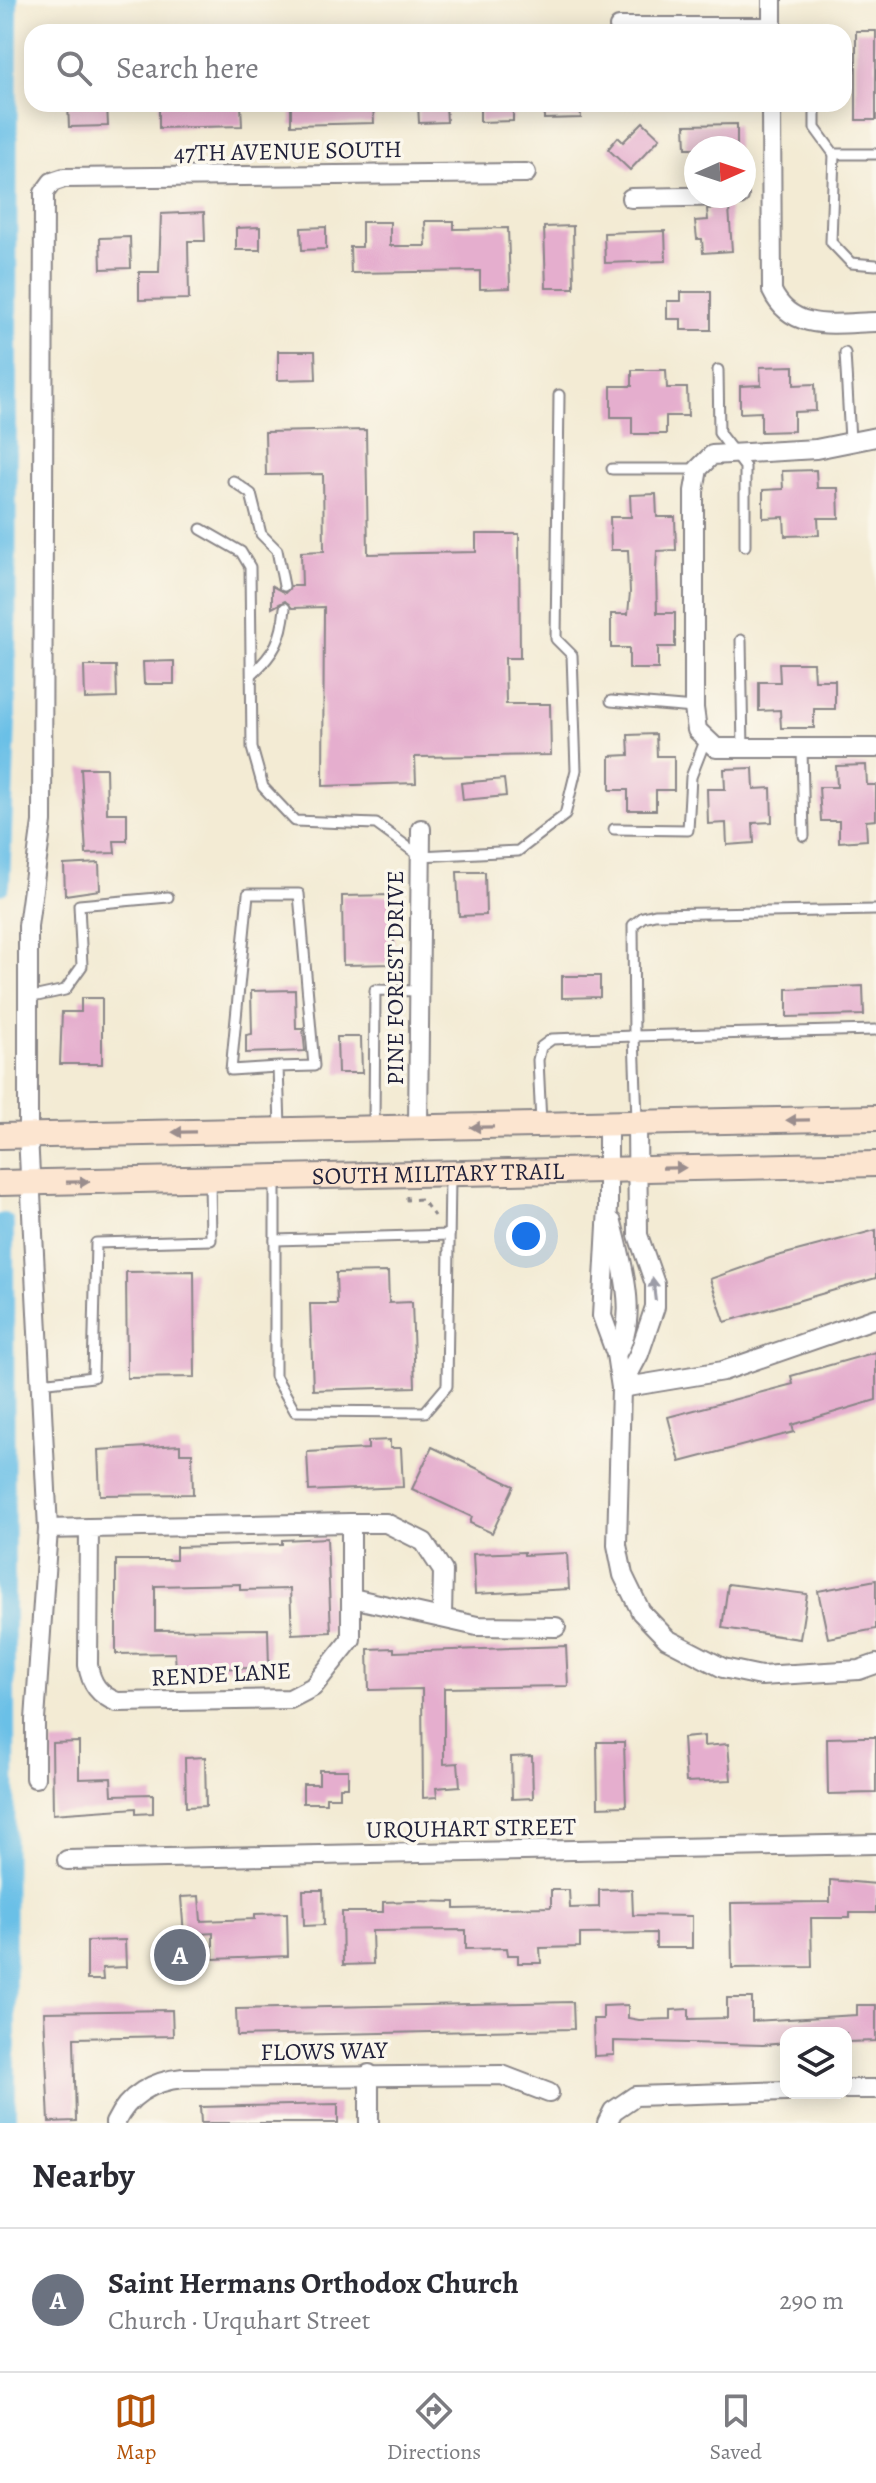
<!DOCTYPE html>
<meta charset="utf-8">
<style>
:root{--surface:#fff;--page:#f2f2f3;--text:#2b2b33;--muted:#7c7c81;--line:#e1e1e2;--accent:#b45309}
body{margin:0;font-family:Alegreya,serif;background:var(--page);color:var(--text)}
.controls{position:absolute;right:24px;bottom:24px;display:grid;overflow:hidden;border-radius:16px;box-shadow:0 4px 20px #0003}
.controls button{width:72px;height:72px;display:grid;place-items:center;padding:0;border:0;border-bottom:2px solid var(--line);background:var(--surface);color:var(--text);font:40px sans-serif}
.compass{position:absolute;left:684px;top:136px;width:72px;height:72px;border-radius:50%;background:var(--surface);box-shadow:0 4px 20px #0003;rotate:87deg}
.you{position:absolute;left:526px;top:1236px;width:28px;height:28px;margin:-20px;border:6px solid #fff;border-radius:50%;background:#1a73e8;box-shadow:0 0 0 12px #1a73e833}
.badge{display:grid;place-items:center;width:52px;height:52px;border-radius:50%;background:var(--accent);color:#fff;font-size:26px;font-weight:700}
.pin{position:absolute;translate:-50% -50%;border:4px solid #fff;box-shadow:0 2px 8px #0006}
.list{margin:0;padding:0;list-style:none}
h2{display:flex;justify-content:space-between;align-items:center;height:104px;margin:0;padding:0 32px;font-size:34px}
h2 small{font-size:26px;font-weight:400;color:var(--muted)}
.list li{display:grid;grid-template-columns:52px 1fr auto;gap:24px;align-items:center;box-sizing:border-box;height:144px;padding:0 32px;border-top:2px solid var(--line)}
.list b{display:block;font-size:30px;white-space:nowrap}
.list p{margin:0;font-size:26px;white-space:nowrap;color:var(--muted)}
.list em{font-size:26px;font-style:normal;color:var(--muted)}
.icon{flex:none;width:44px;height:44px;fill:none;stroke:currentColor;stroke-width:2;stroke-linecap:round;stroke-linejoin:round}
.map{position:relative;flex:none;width:876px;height:2123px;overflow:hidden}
.search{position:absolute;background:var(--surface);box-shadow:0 4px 20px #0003;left:24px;right:24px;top:24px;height:88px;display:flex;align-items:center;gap:20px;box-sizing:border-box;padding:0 28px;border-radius:24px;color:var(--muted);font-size:30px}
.sheet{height:248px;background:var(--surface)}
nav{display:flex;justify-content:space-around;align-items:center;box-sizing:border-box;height:112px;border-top:2px solid var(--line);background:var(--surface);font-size:22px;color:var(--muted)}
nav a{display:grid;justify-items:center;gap:4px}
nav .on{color:var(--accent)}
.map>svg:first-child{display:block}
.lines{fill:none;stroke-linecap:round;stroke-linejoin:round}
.canal{stroke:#6ac0e7;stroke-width:20}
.building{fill:#e5aece}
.lane-casing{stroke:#8a8688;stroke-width:13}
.street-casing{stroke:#8a8688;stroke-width:22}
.secondary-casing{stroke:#8a8688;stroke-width:28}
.path{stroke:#8a8688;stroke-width:3;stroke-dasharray:6 6;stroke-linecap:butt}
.lane{stroke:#fff;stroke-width:9}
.street{stroke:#fff;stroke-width:18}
.secondary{stroke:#fce5d0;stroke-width:24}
.oneway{fill:#9a8d8d}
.oneway2{fill:#9c9ca7}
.labels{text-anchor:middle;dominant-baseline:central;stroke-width:7;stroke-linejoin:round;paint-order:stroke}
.street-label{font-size:24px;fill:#22223b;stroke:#fbf7ec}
</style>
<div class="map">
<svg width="876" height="2123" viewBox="0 0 876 2123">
<rect width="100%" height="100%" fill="#fbf7ec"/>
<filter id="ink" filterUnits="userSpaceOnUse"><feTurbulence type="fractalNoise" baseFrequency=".0125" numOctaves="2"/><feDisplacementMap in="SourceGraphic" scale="16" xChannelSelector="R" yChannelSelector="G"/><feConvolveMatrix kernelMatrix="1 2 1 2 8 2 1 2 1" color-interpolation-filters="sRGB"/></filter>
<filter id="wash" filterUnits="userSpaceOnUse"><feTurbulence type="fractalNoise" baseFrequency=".006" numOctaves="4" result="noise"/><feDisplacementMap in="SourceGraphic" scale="32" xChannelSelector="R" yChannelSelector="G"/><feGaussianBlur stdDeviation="1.8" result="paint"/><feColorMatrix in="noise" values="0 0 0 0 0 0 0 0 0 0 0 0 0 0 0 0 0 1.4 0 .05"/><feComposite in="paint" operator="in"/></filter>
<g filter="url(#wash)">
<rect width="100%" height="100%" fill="#f3ebd4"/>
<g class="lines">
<!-- canal -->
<g class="canal">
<polyline points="0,885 6,722 8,0"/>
<polyline points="4,1223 6,2123"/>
</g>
</g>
<g id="blocks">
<!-- building -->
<g class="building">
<rect x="856" y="31" width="20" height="89"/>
<polygon points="68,104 107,104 108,126 69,127"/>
<polygon points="159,104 241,104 242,126 159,128"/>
<polygon points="291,104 373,104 374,123 291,125"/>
<polygon points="418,104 446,104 447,122 419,123"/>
<polygon points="480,104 513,104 513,121 480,122"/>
<polygon points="544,104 580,104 581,118 544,119"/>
<polygon points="643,122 660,138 630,170 608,149 618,137 623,142"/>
<polygon points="737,124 737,148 686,148 685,125"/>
<polygon points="729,208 732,251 703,253 702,239 697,239 695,221 708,220 707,209"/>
<polygon points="204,212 205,241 188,241 189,299 139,300 139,272 159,272 161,214"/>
<polygon points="425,221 454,221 454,229 508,228 510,288 480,289 480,271 351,273 350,247 362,247 362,222 390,222 390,246 426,246"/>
<polygon points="573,226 574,288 546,288 544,227"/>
<polygon points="260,227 260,250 236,250 236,228"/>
<polygon points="326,227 326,249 302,250 301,228"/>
<polygon points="665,231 666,261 605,263 604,233"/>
<polygon points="130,237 131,268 101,269 100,238"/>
<polygon points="681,292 711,292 711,330 681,330 681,319 667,319 667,301 681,301"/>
<polygon points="278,351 315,351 316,379 278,380"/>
<polygon points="794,366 794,385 815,384 816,411 794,412 794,431 761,432 761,412 740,413 740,386 761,385 760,367"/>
<polygon points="632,370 666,370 667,388 687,388 688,416 666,416 666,434 632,434 632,417 611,417 611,386 632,386"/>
<polygon points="366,430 368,554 476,552 476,534 519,534 520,658 505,658 506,704 550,704 551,755 415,757 416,783 323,786 324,607 292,608 285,601 272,608 272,586 285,593 291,586 302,586 301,552 324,551 323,474 266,475 265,432"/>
<polygon points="816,470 817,488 838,488 839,518 818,518 819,535 785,536 784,517 763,518 763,490 783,489 782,471"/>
<polygon points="656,494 657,517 675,517 676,550 657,551 656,571 657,613 675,613 675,647 658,647 658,669 629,669 629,648 611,648 611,614 628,614 630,592 628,550 611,550 610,517 631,517 630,495"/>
<polygon points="174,661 174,684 144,684 143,662"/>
<polygon points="779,663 813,663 814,680 835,680 835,709 814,709 814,728 781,728 780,710 759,711 759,682 780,682"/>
<polygon points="84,666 116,666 117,698 85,699"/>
<polygon points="656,734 657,756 674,756 674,790 656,790 656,810 628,810 628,790 610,790 610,756 629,755 628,735"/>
<polygon points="866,765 867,785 876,785 876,820 866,821 867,840 839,842 839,821 821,821 819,787 837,787 836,766"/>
<polygon points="81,768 106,768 107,813 127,813 127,841 114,841 115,853 86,854"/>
<polygon points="753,768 754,789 771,788 772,822 753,823 754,843 727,845 726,823 708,824 707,789 725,789 724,769"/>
<polygon points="504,779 506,796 463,800 461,783"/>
<polygon points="99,863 100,890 65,895 64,865"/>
<polygon points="457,872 485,872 486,915 459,916"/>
<polygon points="394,895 394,964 343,965 342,896"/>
<polygon points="562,976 600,976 600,997 562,998"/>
<polygon points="863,986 864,1015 787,1017 787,989"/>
<polygon points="295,990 296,1029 303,1029 305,1051 246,1053 246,1035 252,1034 251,991"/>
<polygon points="81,998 102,998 102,1064 60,1064 62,1012 81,1012"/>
<polygon points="337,1037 361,1037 362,1073 338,1073"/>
<polygon points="876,1230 876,1278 725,1322 710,1279 770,1258"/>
<polygon points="194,1271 195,1377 127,1378 126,1272"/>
<polygon points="388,1272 389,1303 412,1302 415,1387 313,1390 310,1304 337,1304 336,1273"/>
<polygon points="876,1352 876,1400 792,1425 794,1432 680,1462 668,1417 793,1384 791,1376"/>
<polygon points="390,1440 390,1448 401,1448 403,1487 309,1491 307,1452 368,1449 368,1441"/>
<polygon points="180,1445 180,1453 192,1453 193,1494 100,1495 98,1450"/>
<polygon points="432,1447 514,1486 492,1533 470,1523 472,1517 412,1489"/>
<polygon points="327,1538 331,1632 292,1634 290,1589 240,1590 240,1584 155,1586 155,1630 268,1629 269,1668 176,1669 175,1653 116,1654 116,1560 176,1560 176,1547 282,1544 282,1540"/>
<polygon points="524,1552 524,1555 567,1553 569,1589 475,1594 473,1554"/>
<polygon points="876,1580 876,1629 828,1638 818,1591"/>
<polygon points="728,1584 807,1594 800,1639 722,1628"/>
<polygon points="566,1646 568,1686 444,1688 444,1764 458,1763 460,1786 436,1788 437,1797 423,1798 422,1689 369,1690 368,1649 394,1648 394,1652"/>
<polygon points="704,1736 704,1746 728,1744 731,1780 686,1782 683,1738"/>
<polygon points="862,1737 876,1737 876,1793 828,1794 827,1738"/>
<polygon points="79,1742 79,1779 111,1778 112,1795 153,1794 153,1813 136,1814 136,1808 53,1814 52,1743"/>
<polygon points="597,1742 624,1742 626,1806 598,1807"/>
<polygon points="532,1756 533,1798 512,1799 511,1757"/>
<polygon points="205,1757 206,1806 186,1807 185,1758"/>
<polygon points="319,1770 348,1770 348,1787 340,1787 340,1797 326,1797 326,1803 303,1803 303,1784 319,1784"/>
<polygon points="830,1880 876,1884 876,1913 850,1913 850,1918 811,1918 812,1967 732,1968 731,1903 830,1902"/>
<polygon points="632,1889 633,1915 692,1916 692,1948 656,1948 656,1933 580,1934 580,1947 540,1948 541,1963 518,1963 518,1955 508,1955 507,1948 466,1949 466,1930 372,1931 373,1964 343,1965 342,1912 383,1912 383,1902 413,1901 455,1902 455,1909 551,1907 551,1890 569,1890 570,1908 599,1907 599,1890"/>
<polygon points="303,1890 323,1890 324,1925 304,1926"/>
<polygon points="199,1896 201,1921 255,1919 255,1914 287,1913 288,1956 213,1959 213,1933 184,1935 181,1897"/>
<polygon points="125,1940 126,1967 102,1968 103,1980 87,1980 87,1941"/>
<polygon points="727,1998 752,1998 752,2021 857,2015 857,2005 876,2005 876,2041 846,2042 846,2033 786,2033 786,2043 763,2045 614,2041 614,2055 594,2056 593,2019 603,2019 603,2006 628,2005 628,2018 639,2020 671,2019 671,2010 689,2009 689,2019 727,2018"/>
<polygon points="573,2002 574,2029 237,2036 236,2009"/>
<polygon points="172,2010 173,2036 74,2038 76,2121 49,2122 44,2012"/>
<polygon points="338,2104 338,2123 201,2123 200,2107"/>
</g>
</g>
</g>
<g filter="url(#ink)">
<use href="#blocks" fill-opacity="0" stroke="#8a8688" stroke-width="2"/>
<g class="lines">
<defs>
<g id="lane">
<polyline points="815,29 815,32"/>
<polyline points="815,104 815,128 834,154 876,154"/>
<polyline points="834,154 831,242 851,263 876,265"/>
<polyline points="845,353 850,440"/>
<polyline points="718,370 719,433 745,467 745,546"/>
<polyline points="612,469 698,469"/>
<polyline points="233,481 251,494 261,534 277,550 284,586"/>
<polyline points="201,529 241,552 250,567 252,748 263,787 295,821 376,824 420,856 518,851 565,815 576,770 572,655 556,639 559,395"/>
<polyline points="741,640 743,750"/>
<path d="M252,674C275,653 282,639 285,608"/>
<polyline points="611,701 694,708"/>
<polyline points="802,749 804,836"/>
<polyline points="614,829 688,830 691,777 705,741"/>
<polyline points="876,910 655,914 643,917 633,925 634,1036 876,1030"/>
<polyline points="28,998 65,990 82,966 79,905 168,897"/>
<polyline points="278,1067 231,1070 248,894 299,894 314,1066 278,1067 280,1127"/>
<polyline points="541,1123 538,1060 541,1047 552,1039 634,1036 637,1120"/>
<polyline points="374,1127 375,990 419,991"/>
<polyline points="275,1177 275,1376 295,1411 425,1412 447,1386 450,1177"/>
<polyline points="275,1240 449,1235"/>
<polyline points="40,1383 93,1377 96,1243 211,1240 210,1181"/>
</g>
<g id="street">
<polyline points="619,27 772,27"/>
<polyline points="772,32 772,0"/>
<path d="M771,104L772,291C792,333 836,323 876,322"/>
<polyline points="631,198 739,196"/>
<polyline points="876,437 816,449 712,455 698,469 694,491 694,708 697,730 716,748 876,748"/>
<polyline points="608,1124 608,1207 602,1316 616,1354 621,1388 617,1545 623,1575 641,1612 667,1639 723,1668 761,1676 859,1670 876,1664"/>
<polyline points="418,1128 421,829"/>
<path d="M612,1222C621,1260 640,1319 616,1354"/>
<polyline points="621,1388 639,1354 655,1307 655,1284 638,1235 637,1123"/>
<polyline points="621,1388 723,1371 876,1318"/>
<polyline points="351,1523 386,1523 424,1542 443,1571 442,1615"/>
<path d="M48,1529L89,1528L351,1523V1639L313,1687L290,1699L117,1702C99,1695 91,1684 88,1665L89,1528"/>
<polyline points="352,1598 477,1626 556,1627"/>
<polyline points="35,1778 35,1720 48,1529 28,1135 28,926 42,822 44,193 52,182 64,178 526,173"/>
<polyline points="67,1860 876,1844"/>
<polyline points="846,2089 876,2089"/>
<path d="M115,2123C128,2095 153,2081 183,2078L502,2075L549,2093"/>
<polyline points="369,2123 369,2074"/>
<polyline points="607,2123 613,2111 635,2096 786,2091"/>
</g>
<g id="secondary">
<polyline points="0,1136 876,1118"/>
<path id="s1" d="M0,1183L876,1164"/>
</g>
</defs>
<!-- lane casing -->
<use href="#lane" class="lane-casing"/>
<!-- street casing -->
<use href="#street" class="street-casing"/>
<!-- secondary casing -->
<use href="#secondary" class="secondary-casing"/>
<!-- path -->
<polyline class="path" points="407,1196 407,1200 422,1199 434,1216"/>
<!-- lane -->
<use href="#lane" class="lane"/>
<!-- street -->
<use href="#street" class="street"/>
<!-- secondary -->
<use href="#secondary" class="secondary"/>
</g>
<!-- one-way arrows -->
<defs><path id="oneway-solid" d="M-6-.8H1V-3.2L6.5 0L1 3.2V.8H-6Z" transform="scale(2)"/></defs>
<g class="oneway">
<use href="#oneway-solid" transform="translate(798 1120) rotate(179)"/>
<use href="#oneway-solid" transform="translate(482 1127) rotate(179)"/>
<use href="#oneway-solid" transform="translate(184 1132) rotate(179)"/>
<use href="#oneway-solid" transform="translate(674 1168) rotate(-1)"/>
<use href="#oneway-solid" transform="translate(78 1182) rotate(-1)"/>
</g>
<use class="oneway2" href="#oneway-solid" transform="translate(654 1289) rotate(-97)"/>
</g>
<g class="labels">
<!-- street labels -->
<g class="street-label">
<text transform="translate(288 151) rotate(-1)">47TH AVENUE SOUTH</text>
<text transform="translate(395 978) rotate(-90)">PINE FOREST DRIVE</text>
<text stroke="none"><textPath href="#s1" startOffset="438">SOUTH MILITARY TRAIL</textPath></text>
<text transform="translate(221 1674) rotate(-3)">RENDE LANE</text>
<text transform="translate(471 1828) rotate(-1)">URQUHART STREET</text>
<text transform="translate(324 2051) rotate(-1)">FLOWS WAY</text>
</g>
</g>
</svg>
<div class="controls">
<button><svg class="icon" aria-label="layers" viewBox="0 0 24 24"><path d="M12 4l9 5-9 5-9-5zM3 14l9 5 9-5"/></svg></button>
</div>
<svg class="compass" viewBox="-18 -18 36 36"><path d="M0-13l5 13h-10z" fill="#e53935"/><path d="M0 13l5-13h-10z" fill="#7c7c81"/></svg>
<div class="you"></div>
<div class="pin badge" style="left:180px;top:1955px;background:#6b7280">A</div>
<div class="search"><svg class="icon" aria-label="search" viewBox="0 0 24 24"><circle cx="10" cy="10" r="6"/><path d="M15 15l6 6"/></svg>Search here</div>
</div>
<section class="sheet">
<h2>Nearby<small></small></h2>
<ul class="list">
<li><span class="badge" style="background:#6b7280">A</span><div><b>Saint Hermans Orthodox Church</b><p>Church · Urquhart Street</p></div><em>290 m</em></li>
</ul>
</section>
<nav>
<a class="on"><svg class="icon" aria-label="map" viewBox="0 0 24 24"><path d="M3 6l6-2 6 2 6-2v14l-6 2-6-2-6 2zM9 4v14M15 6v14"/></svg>Map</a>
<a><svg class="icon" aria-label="directions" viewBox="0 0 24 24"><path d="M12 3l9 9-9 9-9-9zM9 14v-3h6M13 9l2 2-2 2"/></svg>Directions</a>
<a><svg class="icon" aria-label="saved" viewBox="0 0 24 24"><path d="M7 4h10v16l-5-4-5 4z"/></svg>Saved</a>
</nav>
